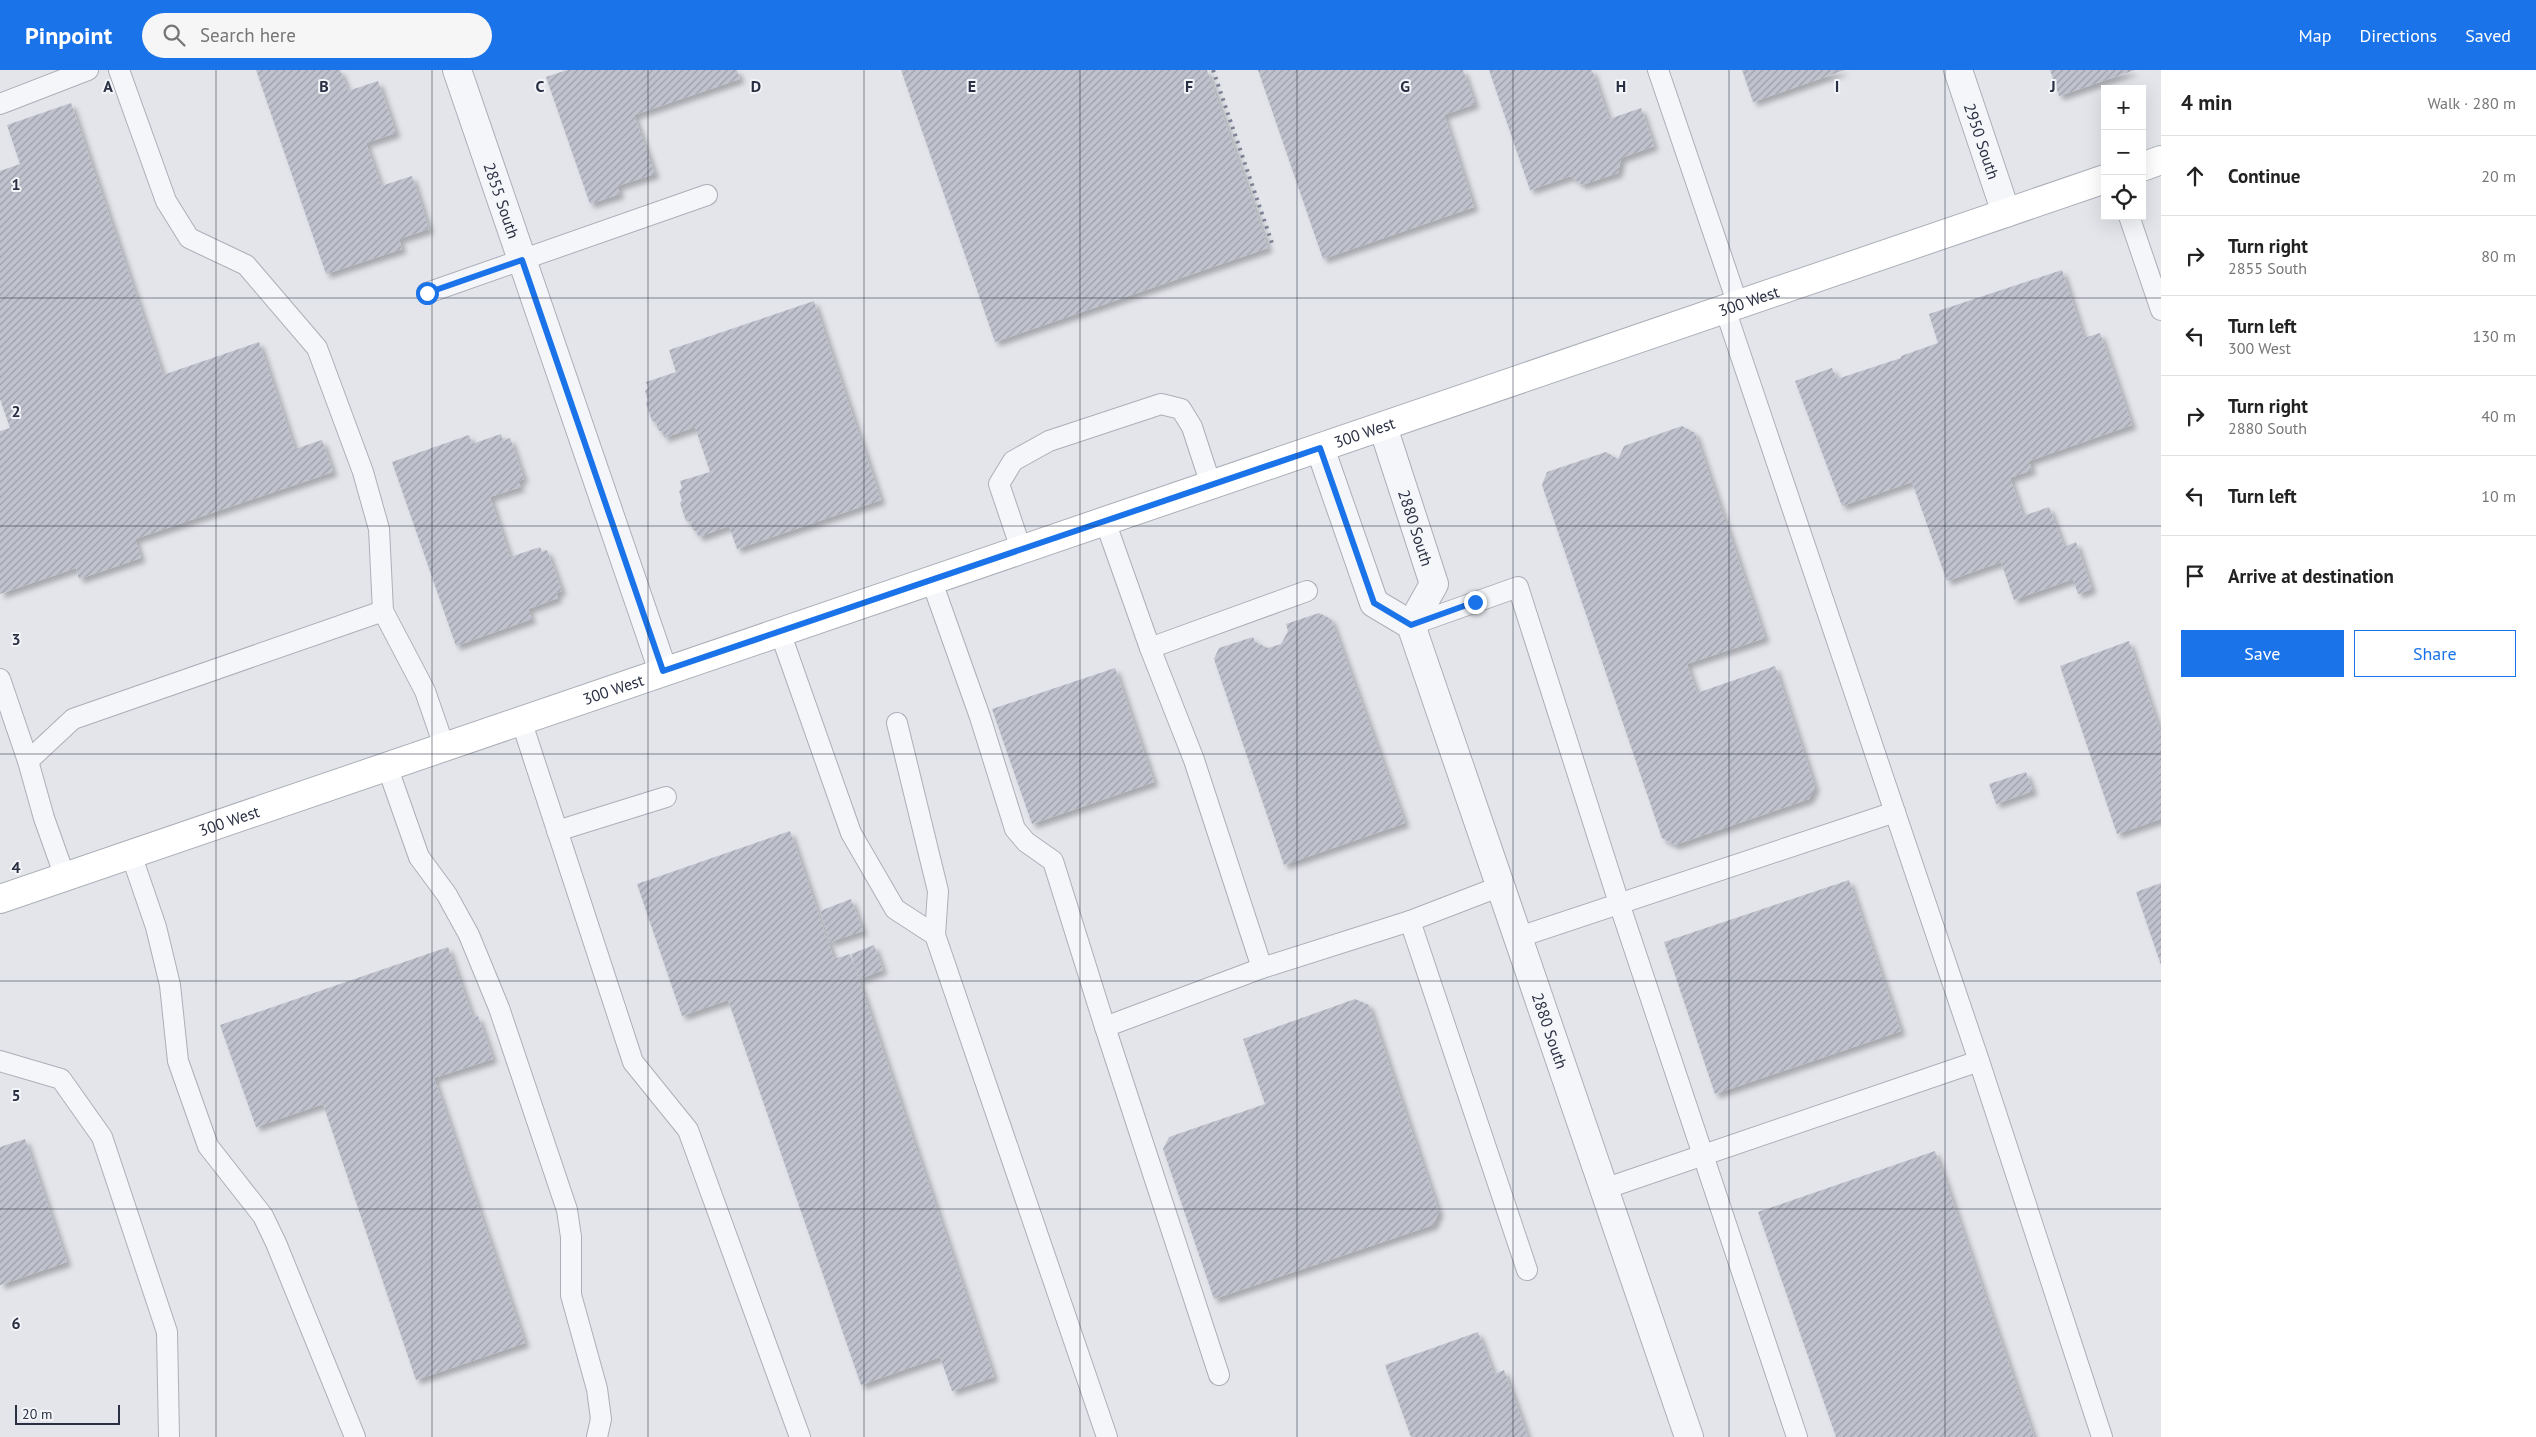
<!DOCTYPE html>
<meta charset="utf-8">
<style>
:root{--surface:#fff;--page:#f6f6f6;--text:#222;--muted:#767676;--line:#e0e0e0;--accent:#1a73e8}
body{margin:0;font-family:"PT Sans",sans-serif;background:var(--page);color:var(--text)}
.controls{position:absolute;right:15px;top:15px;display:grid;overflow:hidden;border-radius:0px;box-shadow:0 5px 20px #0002}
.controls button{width:45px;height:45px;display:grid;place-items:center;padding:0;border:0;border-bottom:1px solid var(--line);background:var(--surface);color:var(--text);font:25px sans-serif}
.scale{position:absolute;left:15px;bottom:12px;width:105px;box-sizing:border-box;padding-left:5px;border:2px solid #2a3043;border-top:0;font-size:14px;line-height:18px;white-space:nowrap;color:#2a3043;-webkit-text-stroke:4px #f2f4f8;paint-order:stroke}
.stop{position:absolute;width:15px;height:15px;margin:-11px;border:4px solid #1a73e8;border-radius:50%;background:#fff}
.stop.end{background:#1a73e8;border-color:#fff;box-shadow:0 1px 5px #0008}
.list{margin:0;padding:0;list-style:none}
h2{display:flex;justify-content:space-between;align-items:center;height:65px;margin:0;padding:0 20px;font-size:21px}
h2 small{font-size:16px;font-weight:400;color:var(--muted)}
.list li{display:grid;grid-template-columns:32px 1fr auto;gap:15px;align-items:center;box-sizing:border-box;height:80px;padding:0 20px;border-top:1px solid var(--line)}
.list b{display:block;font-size:19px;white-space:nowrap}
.list p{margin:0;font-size:16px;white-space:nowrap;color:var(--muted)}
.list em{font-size:16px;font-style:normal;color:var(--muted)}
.actions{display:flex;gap:10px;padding:15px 20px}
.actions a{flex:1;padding:11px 0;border:1px solid var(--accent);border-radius:0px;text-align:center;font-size:18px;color:var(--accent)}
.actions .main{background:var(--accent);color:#fff}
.icon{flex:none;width:28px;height:28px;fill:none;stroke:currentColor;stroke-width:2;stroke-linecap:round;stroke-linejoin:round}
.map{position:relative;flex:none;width:2161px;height:1367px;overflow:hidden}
header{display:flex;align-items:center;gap:30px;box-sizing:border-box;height:70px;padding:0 25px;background:var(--accent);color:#fff}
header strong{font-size:24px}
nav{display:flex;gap:28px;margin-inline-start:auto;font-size:18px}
.search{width:350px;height:45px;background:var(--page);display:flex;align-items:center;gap:12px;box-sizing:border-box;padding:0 18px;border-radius:28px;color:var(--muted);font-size:19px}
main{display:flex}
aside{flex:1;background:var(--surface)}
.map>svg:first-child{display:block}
.building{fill:url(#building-hatch);filter:url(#shadow)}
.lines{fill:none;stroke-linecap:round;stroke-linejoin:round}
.lane-casing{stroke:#acafb9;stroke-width:22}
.street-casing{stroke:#acafb9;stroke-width:30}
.secondary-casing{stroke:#acafb9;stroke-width:30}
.lane{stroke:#f5f6f9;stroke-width:20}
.street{stroke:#f5f6f9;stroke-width:28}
.secondary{stroke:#fff;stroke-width:28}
.rail{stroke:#7c8294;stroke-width:4;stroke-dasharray:2.5 5;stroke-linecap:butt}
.route{stroke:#1a73e8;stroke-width:6}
.grid{fill:none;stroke:#2a3043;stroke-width:1;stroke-opacity:0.55}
.labels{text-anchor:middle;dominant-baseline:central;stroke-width:4;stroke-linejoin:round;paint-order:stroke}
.street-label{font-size:16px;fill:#2a3043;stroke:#f2f4f8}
.grid-label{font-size:16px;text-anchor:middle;font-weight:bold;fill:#2a3043;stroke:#f2f4f8;stroke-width:4;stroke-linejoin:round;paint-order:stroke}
</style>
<header>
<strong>Pinpoint</strong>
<div class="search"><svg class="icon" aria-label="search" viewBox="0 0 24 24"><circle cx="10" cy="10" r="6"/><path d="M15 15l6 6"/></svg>Search here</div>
<nav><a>Map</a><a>Directions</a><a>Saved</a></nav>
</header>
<main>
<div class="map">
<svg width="2161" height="1367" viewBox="0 0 2161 1367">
<defs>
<pattern id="building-hatch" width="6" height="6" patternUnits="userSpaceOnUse" patternTransform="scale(1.25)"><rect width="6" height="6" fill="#c0c3ce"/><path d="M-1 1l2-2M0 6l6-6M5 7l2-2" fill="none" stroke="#9c9fa9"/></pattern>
<filter id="shadow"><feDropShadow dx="4.5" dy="4.5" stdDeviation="2.5" flood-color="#0004"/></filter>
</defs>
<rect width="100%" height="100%" fill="#e3e5eb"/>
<!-- building -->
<g class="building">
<polygon points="256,0 340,0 348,21 378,11 396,63 366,73 381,116 412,106 429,159 399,169 402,179 326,204"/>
<polygon points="567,0 737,0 740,9 634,45 655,104 617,116 620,124 590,134 546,7"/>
<polygon points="901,0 1207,0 1268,178 995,272"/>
<polygon points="1258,0 1463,0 1475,34 1444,45 1474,137 1323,189"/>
<polygon points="1489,0 1592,0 1609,49 1641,38 1654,76 1621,88 1618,103 1582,115 1571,106 1530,120"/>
<polygon points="1742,0 1845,0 1753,32"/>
<polygon points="2050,0 2135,0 2059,26"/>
<polygon points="71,33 163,305 259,272 295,379 322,370 333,402 135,469 141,488 79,509 76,498 0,524 0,361 10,358 0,329 0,101 20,94 7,55"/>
<polygon points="2062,200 2084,268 2100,263 2132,355 2029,391 2032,400 2010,408 2023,446 2049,437 2064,477 2076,472 2092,519 2078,524 2073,509 2014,530 2001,492 1947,511 1912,412 1842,436 1795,311 1832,298 1837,309 1901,288 1901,286 1938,273 1929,244"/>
<polygon points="814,231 881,430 737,479 729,456 699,467 696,461 693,460 690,451 686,451 680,433 682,430 679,421 682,418 680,411 710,402 695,357 664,368 663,362 658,360 656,352 652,351 646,333 648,330 645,321 648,318 646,312 676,302 669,280"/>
<polygon points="1682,356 1695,363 1765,568 1687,594 1697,623 1775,596 1815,717 1809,729 1675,775 1662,768 1542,415 1547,402 1606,382 1618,389 1624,376"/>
<polygon points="501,364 503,371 510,368 524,409 518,411 521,417 490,427 510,487 540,477 542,482 547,480 562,521 556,523 558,528 528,539 532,549 456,576 392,392 469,365 472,374"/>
<polygon points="1319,543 1331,549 1405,753 1284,795 1214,589 1219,578 1253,567 1255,572 1268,578 1281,574 1288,561 1286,554"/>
<polygon points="2129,571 2161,664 2161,749 2117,764 2060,596"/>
<polygon points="1115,598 1154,712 1032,754 992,639"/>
<polygon points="2026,702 2033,721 1996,734 1989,714"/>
<polygon points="790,761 834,889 850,884 994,1307 952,1321 940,1287 861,1315 728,930 682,946 637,814"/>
<polygon points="1849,810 1901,961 1715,1024 1664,872"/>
<polygon points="2161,813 2161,895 2136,822"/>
<polygon points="851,829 863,861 830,872 820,841"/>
<polygon points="874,875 883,900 860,909 851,884"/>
<polygon points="448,877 473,948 478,946 493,989 434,1008 525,1273 416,1310 323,1034 256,1057 220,955"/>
<polygon points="1355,929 1369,935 1439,1142 1433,1155 1214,1229 1163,1079 1169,1067 1265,1034 1243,969"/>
<polygon points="25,1069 67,1192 0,1215 0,1077"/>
<polygon points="1935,1081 2034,1367 1836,1367 1758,1142"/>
<polygon points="1478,1262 1494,1304 1504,1300 1528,1367 1411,1367 1385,1295"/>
</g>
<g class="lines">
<defs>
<g id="lane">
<polyline points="119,0 166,131 189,168 246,195 317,278 363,402 379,459 383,541"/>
<polyline points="1658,0 1738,235"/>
<polyline points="0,34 88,0"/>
<polyline points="2129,146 2161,240"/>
<polyline points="427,223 707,125"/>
<polyline points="1725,239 1979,991 2102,1367"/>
<polyline points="1105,451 1150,578 1194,690 1262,898 1410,851 1501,816"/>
<polyline points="1021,479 999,414 1013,391 1049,371 1161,334 1181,339 1192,357 1211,415"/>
<polyline points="931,509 980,647 1015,759 1026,772 1053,791 1105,957"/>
<polyline points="1411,555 1518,517 1619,833 1797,1367"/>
<polyline points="780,562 851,763 895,839 935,865 1107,1367"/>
<polyline points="1150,578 1307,521"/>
<polyline points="0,609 28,691"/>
<polyline points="521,650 633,992 688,1060 800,1367"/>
<polyline points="897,653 938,821 935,865"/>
<polyline points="387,696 419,787 447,825 469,865 499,938 567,1140 571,1167 571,1225 597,1319 601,1349 597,1367"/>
<polyline points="557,761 666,727"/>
<polyline points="131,784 156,857 170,915 178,991 208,1076 263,1146 276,1173 355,1367"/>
<polyline points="65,807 44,748 28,691 73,649 383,541 425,621 444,676"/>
<polyline points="1410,851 1527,1200"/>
<polyline points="1519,867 1895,742"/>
<polyline points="0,991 61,1009 102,1067 167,1262 169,1367"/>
<polyline points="1604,1119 1979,991"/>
<polyline points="1219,1305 1105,957 1262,898"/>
</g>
<g id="street">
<path id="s1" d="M457,0L663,601"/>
<path id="s2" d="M1958,0L2006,143"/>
<path id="s3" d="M1383,357L1434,514L1411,555"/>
<path id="s4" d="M1320,378L1374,533L1411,555L1689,1367"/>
</g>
<g id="secondary">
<polyline points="2142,97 2161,90"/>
<path id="s5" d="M0,829L2105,109"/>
</g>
</defs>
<!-- lane casing -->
<use href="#lane" class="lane-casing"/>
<!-- street casing -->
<use href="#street" class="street-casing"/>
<!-- secondary casing -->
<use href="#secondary" class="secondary-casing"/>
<!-- lane -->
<use href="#lane" class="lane"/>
<!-- street -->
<use href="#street" class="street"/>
<!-- secondary -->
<use href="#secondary" class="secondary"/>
<!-- rail -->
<polyline class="rail" points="1213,0 1273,176"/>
</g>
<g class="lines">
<!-- route -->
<polyline class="route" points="427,223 522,190 663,601 1320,378 1374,533 1411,555 1475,532"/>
</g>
<!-- grid -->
<path class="grid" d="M216,0V1367M432,0V1367M648,0V1367M864,0V1367M1080,0V1367M1297,0V1367M1513,0V1367M1729,0V1367M1945,0V1367M0,228H2161M0,456H2161M0,684H2161M0,911H2161M0,1139H2161"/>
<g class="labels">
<!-- street labels -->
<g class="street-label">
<text stroke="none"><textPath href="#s2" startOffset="75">2950 South</textPath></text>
<text stroke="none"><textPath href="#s1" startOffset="138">2855 South</textPath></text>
<text stroke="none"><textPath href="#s5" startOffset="1848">300 West</textPath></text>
<text stroke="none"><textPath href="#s5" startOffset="1442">300 West</textPath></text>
<text stroke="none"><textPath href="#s3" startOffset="106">2880 South</textPath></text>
<text stroke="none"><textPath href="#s5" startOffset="648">300 West</textPath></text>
<text stroke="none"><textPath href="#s5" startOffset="242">300 West</textPath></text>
<text stroke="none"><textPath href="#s4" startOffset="636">2880 South</textPath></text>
</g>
</g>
<g class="grid-label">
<text x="108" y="22">A</text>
<text x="324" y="22">B</text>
<text x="540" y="22">C</text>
<text x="756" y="22">D</text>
<text x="972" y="22">E</text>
<text x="1189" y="22">F</text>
<text x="1405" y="22">G</text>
<text x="1621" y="22">H</text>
<text x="1837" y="22">I</text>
<text x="2053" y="22">J</text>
<text x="16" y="120">1</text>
<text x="16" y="347">2</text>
<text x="16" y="575">3</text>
<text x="16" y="803">4</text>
<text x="16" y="1031">5</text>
<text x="16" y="1259">6</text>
</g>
</svg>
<div class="controls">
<button>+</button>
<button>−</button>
<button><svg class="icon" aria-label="locate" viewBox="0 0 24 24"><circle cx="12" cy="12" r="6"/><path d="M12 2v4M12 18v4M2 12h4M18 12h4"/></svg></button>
</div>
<div class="scale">20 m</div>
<div class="stop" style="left:427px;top:223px"></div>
<div class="stop end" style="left:1475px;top:532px"></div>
</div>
<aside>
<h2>4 min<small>Walk · 280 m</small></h2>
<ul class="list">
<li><svg class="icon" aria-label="ahead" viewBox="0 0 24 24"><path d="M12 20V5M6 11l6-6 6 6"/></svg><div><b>Continue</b></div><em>20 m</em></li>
<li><svg class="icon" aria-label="right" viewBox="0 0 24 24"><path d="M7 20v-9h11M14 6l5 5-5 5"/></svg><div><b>Turn right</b><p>2855 South</p></div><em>80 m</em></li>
<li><svg class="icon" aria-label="left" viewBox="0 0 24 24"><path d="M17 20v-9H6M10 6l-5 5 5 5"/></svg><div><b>Turn left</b><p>300 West</p></div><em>130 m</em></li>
<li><svg class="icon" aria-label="right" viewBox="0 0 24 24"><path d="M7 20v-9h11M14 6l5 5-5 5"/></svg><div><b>Turn right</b><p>2880 South</p></div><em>40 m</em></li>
<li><svg class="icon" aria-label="left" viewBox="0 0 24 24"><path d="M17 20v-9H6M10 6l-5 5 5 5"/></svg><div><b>Turn left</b></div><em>10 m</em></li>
<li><svg class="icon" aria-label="arrive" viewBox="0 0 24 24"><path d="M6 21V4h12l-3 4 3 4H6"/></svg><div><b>Arrive at destination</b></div></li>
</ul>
<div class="actions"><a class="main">Save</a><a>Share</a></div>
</aside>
</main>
